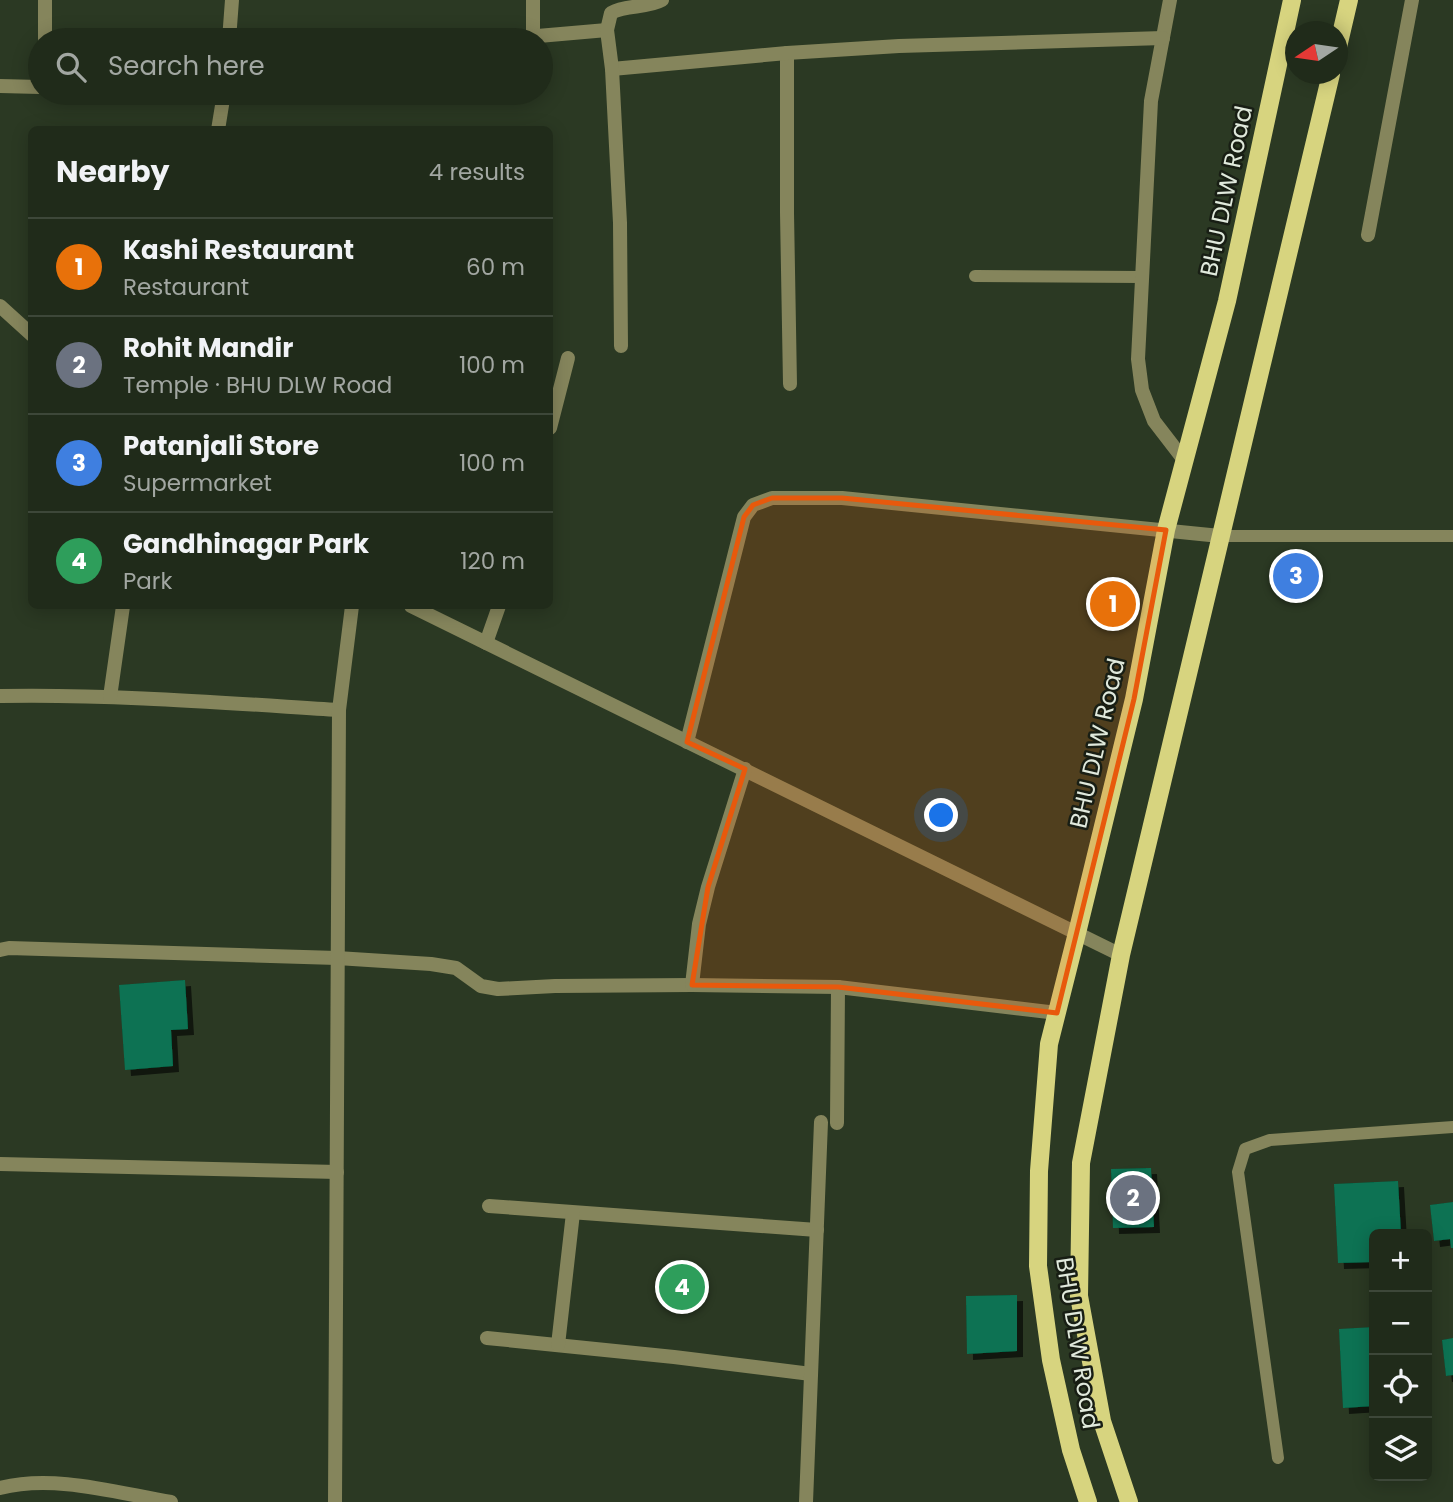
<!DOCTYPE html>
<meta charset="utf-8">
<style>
:root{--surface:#202b1a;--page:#283323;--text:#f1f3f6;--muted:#a2a7a2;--line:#3d4739;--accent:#aab0fb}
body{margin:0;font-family:Poppins,sans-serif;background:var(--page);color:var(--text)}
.controls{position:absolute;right:21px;bottom:21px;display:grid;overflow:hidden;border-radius:10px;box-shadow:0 4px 18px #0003}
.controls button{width:63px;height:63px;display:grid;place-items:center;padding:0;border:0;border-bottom:2px solid var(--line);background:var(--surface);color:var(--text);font:35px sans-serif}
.compass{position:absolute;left:1285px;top:21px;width:63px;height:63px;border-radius:50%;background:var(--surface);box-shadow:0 4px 18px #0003;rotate:257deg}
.you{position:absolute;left:942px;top:816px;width:24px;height:24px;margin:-18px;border:5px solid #fff;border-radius:50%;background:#1a73e8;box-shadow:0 0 0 10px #1a73e833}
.badge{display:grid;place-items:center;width:46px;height:46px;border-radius:50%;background:var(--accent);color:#fff;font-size:23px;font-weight:700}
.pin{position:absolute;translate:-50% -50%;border:4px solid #fff;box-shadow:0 2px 7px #0006}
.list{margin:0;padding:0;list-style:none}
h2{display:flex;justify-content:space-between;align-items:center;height:91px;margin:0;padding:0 28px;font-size:30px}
h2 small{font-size:23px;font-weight:400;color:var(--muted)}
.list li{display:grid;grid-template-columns:46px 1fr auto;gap:21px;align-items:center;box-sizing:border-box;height:98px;padding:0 28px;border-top:2px solid var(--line)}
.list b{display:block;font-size:26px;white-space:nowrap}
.list p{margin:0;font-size:23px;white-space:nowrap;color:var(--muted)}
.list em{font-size:23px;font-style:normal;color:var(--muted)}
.icon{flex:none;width:38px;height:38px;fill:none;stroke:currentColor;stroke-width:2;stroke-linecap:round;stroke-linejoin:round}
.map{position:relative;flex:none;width:1453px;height:1502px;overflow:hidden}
.search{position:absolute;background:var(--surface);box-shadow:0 4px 18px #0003;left:28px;top:28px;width:525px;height:77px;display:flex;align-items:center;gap:18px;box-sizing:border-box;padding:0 24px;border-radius:38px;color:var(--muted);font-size:26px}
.panel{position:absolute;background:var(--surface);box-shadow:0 4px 18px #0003;left:28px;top:126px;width:525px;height:483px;border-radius:10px}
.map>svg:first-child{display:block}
.building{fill:#087252;filter:url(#shadow)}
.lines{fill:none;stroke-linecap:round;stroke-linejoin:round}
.service{stroke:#85855c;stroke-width:12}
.minor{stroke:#85855c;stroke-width:14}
.primary{stroke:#d7d47f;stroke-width:18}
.marked{fill:#e8590c;fill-opacity:0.2;stroke:#e8590c;stroke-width:5;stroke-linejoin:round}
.labels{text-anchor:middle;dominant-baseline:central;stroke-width:5;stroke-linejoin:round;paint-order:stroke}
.street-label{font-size:24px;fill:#e0e9dc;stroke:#181e14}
</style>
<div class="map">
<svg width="1453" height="1502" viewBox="0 0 1453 1502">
<defs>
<filter id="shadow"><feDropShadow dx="6" dy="6" stdDeviation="0" flood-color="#0009"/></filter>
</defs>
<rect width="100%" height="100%" fill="#2b3923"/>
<!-- building -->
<g class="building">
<polygon points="185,980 188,1029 171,1030 173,1066 125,1070 119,985"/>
<polygon points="1151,1168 1154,1227 1113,1228 1111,1169"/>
<polygon points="1398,1181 1401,1234 1374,1234 1374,1262 1338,1263 1334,1184"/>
<polygon points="1453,1202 1453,1248 1451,1248 1450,1239 1434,1241 1430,1205"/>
<polygon points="1017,1295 1017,1351 967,1354 966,1296"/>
<polygon points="1374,1327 1374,1406 1343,1408 1339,1329"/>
<polygon points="1453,1338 1453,1375 1446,1376 1442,1340"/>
</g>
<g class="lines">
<!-- service -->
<g class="service">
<polyline points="975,276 1142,277"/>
<polyline points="1220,536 1453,536"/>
<polyline points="1278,1458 1238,1172 1245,1149 1270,1140 1453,1127"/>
</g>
<!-- minor -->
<g class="minor">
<polyline points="1170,0 1151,101 1138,359 1142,390 1154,421 1184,460"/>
<polyline points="533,36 533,0"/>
<polyline points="45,40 45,0"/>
<polyline points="229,40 232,0"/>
<polyline points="492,40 607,30"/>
<polyline points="787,53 787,213 790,384"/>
<polyline points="612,69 787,53 899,46 1163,38"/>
<polyline points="0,86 40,87"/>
<polyline points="218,130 224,93"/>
<polyline points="1368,235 1412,0"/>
<polyline points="0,306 32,335"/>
<path d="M621,346L620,223L612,69L607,30L611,13C627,4 646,9 662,0"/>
<polyline points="550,428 568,358"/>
<polyline points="411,606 1121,955"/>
<polyline points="486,643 499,606"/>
<path d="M0,696C113,694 226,703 339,710"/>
<polyline points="110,697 123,606"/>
<polyline points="687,742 744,517 753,505 772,498 842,498 1220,536"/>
<polyline points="0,950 9,948 337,958 431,964 456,968 481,986 498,989 555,986 692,985 838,987 1057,1013"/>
<polyline points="692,985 699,924 708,887 745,769"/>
<polyline points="837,1123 838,987"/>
<polyline points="0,1164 337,1172"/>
<polyline points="489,1206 817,1230"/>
<polyline points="487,1338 674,1357 811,1374"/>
<polyline points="558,1345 573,1213"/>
<path d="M0,1488C54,1474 117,1493 171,1502"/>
<polyline points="335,1502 339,710 352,606"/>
<polyline points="806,1502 821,1122"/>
</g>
<!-- primary -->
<g class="primary">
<polyline points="1338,47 1349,0"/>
<polyline points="1088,1502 1071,1450 1051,1360 1038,1266 1039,1171 1049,1044 1077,933 1134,699 1166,530 1227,301 1292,0"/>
<polyline points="1129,1502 1102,1421 1079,1296 1081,1163 1121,955 1331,74"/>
</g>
</g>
<!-- marked area -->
<path class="marked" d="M772,498H842L1166,530L1134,699L1057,1013L838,987L692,985L708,887L745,769L687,742L744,517L753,505Z"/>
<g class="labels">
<!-- street labels -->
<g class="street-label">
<text transform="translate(1226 191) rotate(-78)">BHU DLW Road</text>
<text transform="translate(1097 743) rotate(-77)">BHU DLW Road</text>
<text transform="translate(1078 1343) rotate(81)">BHU DLW Road</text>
</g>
</g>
</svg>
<div class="controls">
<button>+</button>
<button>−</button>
<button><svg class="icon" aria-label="locate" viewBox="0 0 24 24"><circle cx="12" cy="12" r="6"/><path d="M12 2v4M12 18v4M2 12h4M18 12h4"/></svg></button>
<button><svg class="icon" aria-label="layers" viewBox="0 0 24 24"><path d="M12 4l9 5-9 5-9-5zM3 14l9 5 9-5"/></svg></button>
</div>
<svg class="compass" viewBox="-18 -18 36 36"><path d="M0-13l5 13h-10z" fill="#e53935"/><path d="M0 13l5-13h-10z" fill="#a2a7a2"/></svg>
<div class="you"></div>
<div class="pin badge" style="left:1113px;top:604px;background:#e8710a">1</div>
<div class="pin badge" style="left:1133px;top:1198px;background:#6b7280">2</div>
<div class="pin badge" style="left:1296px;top:576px;background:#3f7fe0">3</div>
<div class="pin badge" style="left:682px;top:1287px;background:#2e9e5b">4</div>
<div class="search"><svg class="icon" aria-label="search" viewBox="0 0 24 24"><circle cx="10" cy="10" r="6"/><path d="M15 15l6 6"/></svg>Search here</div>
<section class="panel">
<h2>Nearby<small>4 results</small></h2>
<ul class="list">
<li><span class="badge" style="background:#e8710a">1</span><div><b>Kashi Restaurant</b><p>Restaurant</p></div><em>60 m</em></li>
<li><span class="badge" style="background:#6b7280">2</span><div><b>Rohit Mandir</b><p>Temple · BHU DLW Road</p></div><em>100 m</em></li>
<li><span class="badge" style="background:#3f7fe0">3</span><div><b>Patanjali Store</b><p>Supermarket</p></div><em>100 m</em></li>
<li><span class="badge" style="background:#2e9e5b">4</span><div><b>Gandhinagar Park</b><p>Park</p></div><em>120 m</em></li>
</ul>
</section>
</div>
